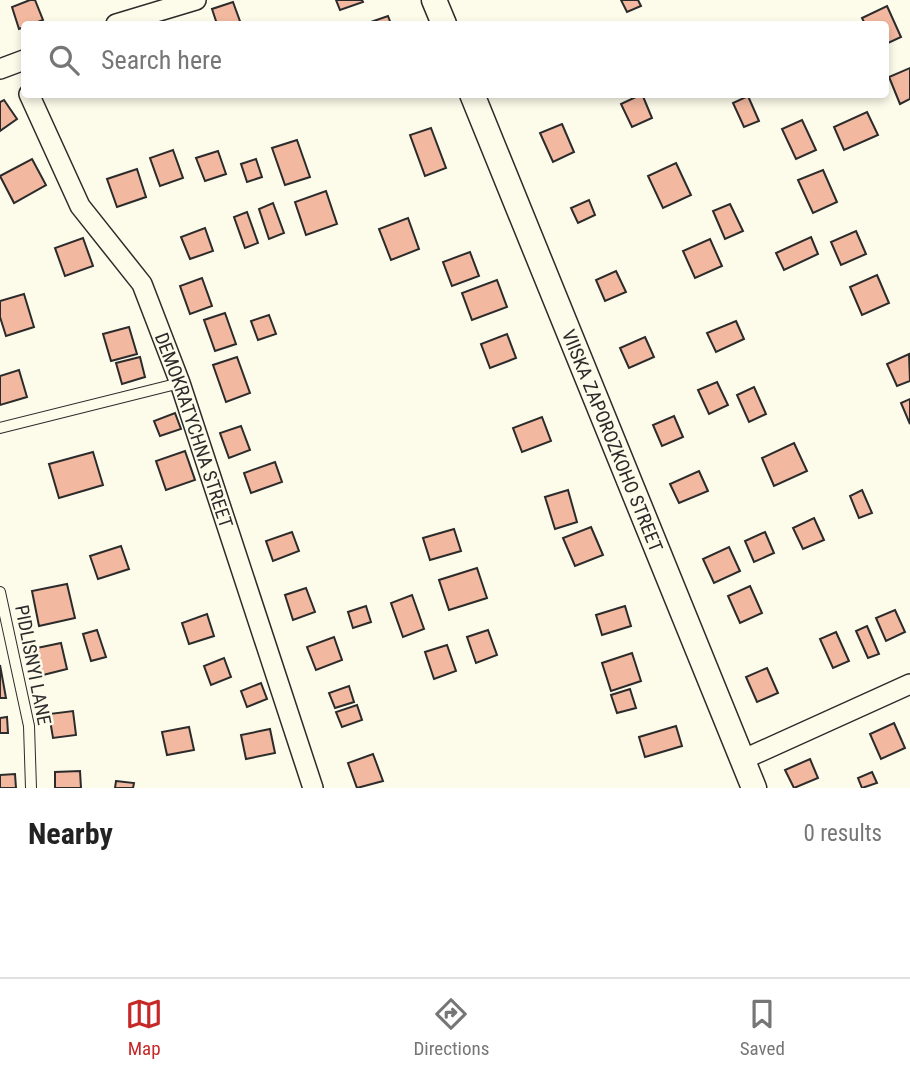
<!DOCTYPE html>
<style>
:root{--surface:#fff;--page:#f2f2f2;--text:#222;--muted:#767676;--line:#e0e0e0;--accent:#c62828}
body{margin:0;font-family:"Roboto Condensed",sans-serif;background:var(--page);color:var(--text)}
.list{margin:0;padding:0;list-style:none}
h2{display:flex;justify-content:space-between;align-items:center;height:91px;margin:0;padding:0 28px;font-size:30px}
h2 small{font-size:23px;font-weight:400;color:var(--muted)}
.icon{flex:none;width:38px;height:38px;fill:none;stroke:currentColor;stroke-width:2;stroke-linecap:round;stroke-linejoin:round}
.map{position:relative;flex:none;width:910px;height:788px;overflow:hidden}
.search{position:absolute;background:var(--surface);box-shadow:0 4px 10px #0003;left:21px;right:21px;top:21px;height:77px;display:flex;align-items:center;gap:18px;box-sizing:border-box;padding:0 24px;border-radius:7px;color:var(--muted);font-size:26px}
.sheet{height:189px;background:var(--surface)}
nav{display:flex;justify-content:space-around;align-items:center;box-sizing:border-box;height:98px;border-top:2px solid var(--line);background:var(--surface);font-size:19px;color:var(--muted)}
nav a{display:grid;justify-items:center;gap:4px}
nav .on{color:var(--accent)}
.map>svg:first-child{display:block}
.building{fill:#f2b8a0;stroke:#2b2b2b;stroke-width:2}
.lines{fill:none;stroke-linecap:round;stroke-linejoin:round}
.service-casing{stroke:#2b2b2b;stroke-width:12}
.minor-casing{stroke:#2b2b2b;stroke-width:22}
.tertiary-casing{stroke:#2b2b2b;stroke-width:27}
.service{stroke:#fdfbea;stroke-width:10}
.minor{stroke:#fdfbea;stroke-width:19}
.tertiary{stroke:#fdfbea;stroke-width:24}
.labels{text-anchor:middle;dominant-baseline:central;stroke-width:5;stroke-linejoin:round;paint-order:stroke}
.street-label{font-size:19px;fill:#2b2b2b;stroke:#fdfbea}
</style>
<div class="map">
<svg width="910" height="788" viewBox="0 0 910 788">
<rect width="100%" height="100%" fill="#fdfbea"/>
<!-- building -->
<g class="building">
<polygon points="30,0 35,0 43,20 19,29 12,7"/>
<polygon points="336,0 362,0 363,2 340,10"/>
<polygon points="621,0 638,0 641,6 627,12"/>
<polygon points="233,2 241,24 217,24 212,9"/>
<polygon points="887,6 901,37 886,44 886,24 865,24 862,18"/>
<polygon points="388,16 391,24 365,24"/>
<polygon points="910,68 910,99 900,104 889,77"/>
<polygon points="642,94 652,118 632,127 621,104"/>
<polygon points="748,96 759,121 744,127 733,103"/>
<polygon points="4,100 17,119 0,131 0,102"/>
<polygon points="867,112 878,135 844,150 834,127"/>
<polygon points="802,120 816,150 796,159 782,129"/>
<polygon points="562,124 574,152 553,162 540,133"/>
<polygon points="431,128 446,168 425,176 410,135"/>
<polygon points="297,140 310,177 285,185 272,148"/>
<polygon points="173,150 183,178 160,186 150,158"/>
<polygon points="218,151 226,174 205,181 196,158"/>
<polygon points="32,159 46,185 14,203 0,176"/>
<polygon points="256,159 262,177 247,182 241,164"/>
<polygon points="676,163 691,195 663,208 648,176"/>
<polygon points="137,169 146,197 117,207 107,179"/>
<polygon points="823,170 837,202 813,213 798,180"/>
<polygon points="326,191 337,224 306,235 295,202"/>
<polygon points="589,200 595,215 578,223 571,208"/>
<polygon points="273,203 284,233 269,239 259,209"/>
<polygon points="730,204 743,231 725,239 713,211"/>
<polygon points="247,212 258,243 245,248 234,217"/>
<polygon points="408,218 419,249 391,260 379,229"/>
<polygon points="205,228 213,251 190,259 181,237"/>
<polygon points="856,231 866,254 841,265 831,242"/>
<polygon points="811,237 818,254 784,270 776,253"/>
<polygon points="83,238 93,266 65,276 55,248"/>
<polygon points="710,239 722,266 695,278 683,251"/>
<polygon points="470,252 479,276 452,286 443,262"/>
<polygon points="616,271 626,292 605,301 596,280"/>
<polygon points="877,275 889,303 862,315 850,287"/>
<polygon points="202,278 212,306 190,314 180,286"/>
<polygon points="497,280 507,307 472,320 462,293"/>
<polygon points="24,294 34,327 6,336 0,317 0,301"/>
<polygon points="225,313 236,344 215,351 204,320"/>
<polygon points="269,315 276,334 258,340 251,321"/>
<polygon points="736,321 744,339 716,352 707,333"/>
<polygon points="129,327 137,354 111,361 103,334"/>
<polygon points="507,334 516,358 490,368 481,344"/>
<polygon points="645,337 654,357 629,368 620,348"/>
<polygon points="909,354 910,381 897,386 887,364"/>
<polygon points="140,357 145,377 122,384 116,363"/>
<polygon points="237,357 250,393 226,402 213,365"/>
<polygon points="19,370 27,397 0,405 0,376"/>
<polygon points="717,382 728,405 709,414 698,390"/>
<polygon points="754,387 766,414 749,422 737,395"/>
<polygon points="910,399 910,424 901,403"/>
<polygon points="175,413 181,429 160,436 154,421"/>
<polygon points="674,416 683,437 662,446 653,425"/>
<polygon points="542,417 551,441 522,452 513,428"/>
<polygon points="241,426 250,450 229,458 220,433"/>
<polygon points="794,443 807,471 774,486 762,458"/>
<polygon points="185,451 195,480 166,490 156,461"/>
<polygon points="93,452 103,485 59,498 49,464"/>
<polygon points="275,462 282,482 251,493 244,473"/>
<polygon points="699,471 708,491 679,503 670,484"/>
<polygon points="568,490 577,522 555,529 545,497"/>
<polygon points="862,490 872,513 859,518 850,496"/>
<polygon points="814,518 824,540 803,549 793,528"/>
<polygon points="591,527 603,555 575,566 563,538"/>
<polygon points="454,529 461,551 430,560 423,538"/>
<polygon points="292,532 299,551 273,561 266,541"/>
<polygon points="765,532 774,553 754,562 745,541"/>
<polygon points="121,546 129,569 98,579 90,556"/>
<polygon points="729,547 740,571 714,583 703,559"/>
<polygon points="477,568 487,598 449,610 439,580"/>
<polygon points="67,584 75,618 39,626 32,591"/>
<polygon points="750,586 762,613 740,623 728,596"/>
<polygon points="306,588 315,612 293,620 285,595"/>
<polygon points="412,595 424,629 403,637 391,603"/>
<polygon points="366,606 371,622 353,628 348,612"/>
<polygon points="625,606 631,626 602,635 596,615"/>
<polygon points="895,610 905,632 886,641 876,618"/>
<polygon points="207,614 214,636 189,644 182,623"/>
<polygon points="867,626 879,654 868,658 856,631"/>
<polygon points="97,630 106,657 91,661 83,634"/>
<polygon points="488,630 497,655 476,663 467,637"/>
<polygon points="836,632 849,661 833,668 820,639"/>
<polygon points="334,637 342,660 316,670 307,647"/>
<polygon points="61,643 67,669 39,676 32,649"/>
<polygon points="447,645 456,671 434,679 425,652"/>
<polygon points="632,653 641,681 611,691 602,663"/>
<polygon points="224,658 231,677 211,685 204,666"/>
<polygon points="0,665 6,698 0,698"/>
<polygon points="767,668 778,693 757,702 746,677"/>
<polygon points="261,683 267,699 247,707 241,691"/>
<polygon points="349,686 354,702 335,708 329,693"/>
<polygon points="630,689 636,708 617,713 611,695"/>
<polygon points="357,705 362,720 342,727 336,712"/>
<polygon points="73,711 76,735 53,738 49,714"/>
<polygon points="7,717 8,733 0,733 0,718"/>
<polygon points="894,723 905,748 881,759 870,734"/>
<polygon points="676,726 682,746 645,757 639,737"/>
<polygon points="189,727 194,750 167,755 162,732"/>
<polygon points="270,729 275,753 246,759 241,735"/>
<polygon points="373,754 383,781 357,788 348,763"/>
<polygon points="810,759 818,778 794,788 785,770"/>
<polygon points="80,771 81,788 55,788 55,772"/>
<polygon points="872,772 877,783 862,788 858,778"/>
<polygon points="15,774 16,788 0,788 0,775"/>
<polygon points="116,781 134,783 133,788 115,788"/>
</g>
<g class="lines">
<defs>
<g id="service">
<polyline points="0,428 180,383"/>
<polyline points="0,592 29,726 31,788"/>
</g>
<g id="minor">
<polyline points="116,24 196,0"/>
<polyline points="0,69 24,60"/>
<path id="s1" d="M29,94L80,206L142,284L180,383L313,788"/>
<polyline points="742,760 910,684"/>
</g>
<g id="tertiary">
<polyline points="434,0 444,24"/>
<path id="s2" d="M472,94L754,788"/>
</g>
</defs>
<!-- service casing -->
<use href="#service" class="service-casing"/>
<!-- minor casing -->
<use href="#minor" class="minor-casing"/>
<!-- tertiary casing -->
<use href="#tertiary" class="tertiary-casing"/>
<!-- service -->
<use href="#service" class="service"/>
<!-- minor -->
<use href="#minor" class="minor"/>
<!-- tertiary -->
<use href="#tertiary" class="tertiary"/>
</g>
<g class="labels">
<!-- street labels -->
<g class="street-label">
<text stroke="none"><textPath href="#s1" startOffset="378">DEMOKRATYCHNA STREET</textPath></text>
<text stroke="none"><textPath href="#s2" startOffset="374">VIISKA ZAPOROZKOHO STREET</textPath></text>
<text transform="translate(33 665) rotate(79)">PIDLISNYI LANE</text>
</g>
</g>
</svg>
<div class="search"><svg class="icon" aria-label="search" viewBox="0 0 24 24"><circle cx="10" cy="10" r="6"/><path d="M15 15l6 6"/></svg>Search here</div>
</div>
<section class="sheet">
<h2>Nearby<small>0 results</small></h2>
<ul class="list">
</ul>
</section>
<nav>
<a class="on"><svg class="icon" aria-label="map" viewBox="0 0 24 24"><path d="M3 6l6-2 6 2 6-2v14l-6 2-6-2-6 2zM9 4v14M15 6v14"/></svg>Map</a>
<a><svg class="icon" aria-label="directions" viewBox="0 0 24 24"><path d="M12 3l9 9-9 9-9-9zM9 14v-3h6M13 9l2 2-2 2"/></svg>Directions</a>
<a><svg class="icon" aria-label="saved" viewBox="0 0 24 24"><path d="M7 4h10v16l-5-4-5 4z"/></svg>Saved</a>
</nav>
